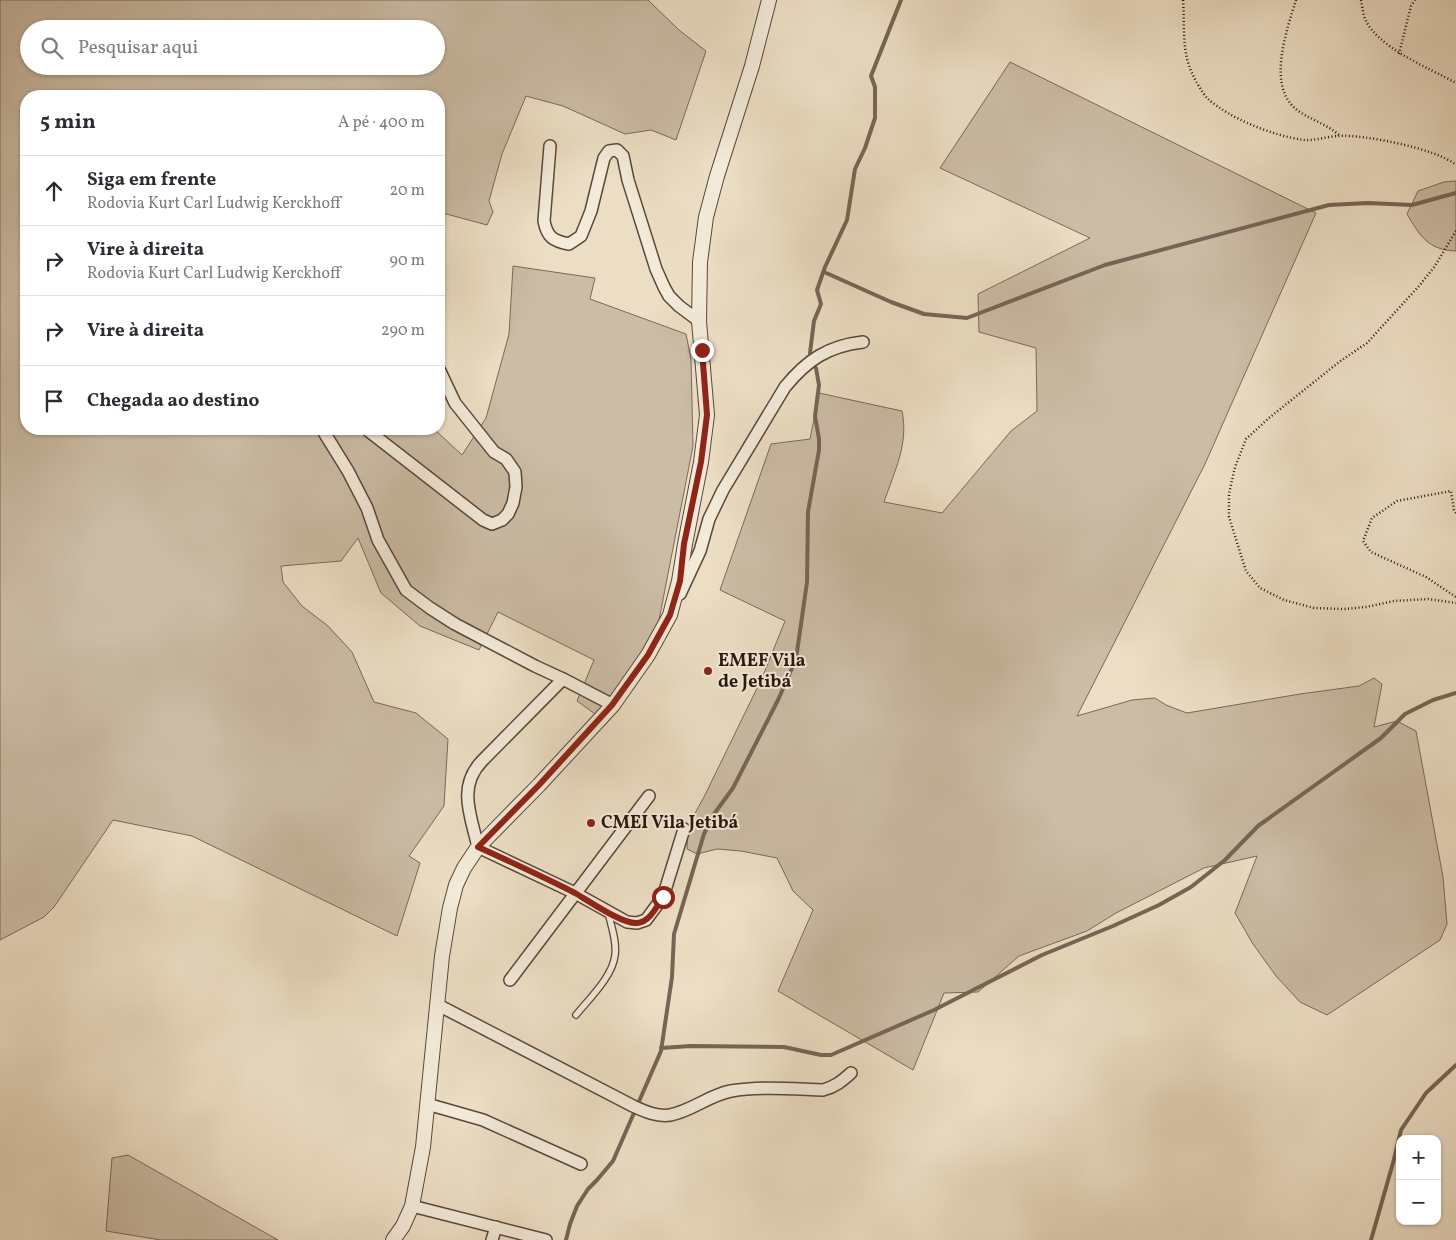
<!DOCTYPE html>
<html lang="pt">
<meta charset="utf-8">
<style>
:root{--surface:#fff;--page:#f2f2f3;--text:#2b2b33;--muted:#7c7c81;--line:#e1e1e2}
body{margin:0;font-family:Vollkorn,serif;background:var(--page);color:var(--text)}
.controls{position:absolute;right:15px;bottom:15px;display:grid;overflow:hidden;border-radius:10px;box-shadow:0 1px 4px #0004}
.controls button{width:45px;height:45px;display:grid;place-items:center;padding:0;border:0;border-bottom:1px solid var(--line);background:var(--surface);color:var(--text);font:25px sans-serif}
.stop{position:absolute;width:15px;height:15px;margin:-11px;border:4px solid #8f2418;border-radius:50%;background:#fff}
.stop.end{background:#8f2418;border-color:#fff;box-shadow:0 1px 5px #0008}
.list{margin:0;padding:0;list-style:none}
h2{display:flex;justify-content:space-between;align-items:center;height:65px;margin:0;padding:0 20px;font-size:21px}
h2 small{font-size:16px;font-weight:400;color:var(--muted)}
.list li{display:grid;grid-template-columns:32px 1fr auto;gap:15px;align-items:center;box-sizing:border-box;height:70px;padding:0 20px;border-top:1px solid var(--line)}
.list b{display:block;font-size:19px;white-space:nowrap}
.list p{margin:0;font-size:16px;white-space:nowrap;color:var(--muted)}
.list em{font-size:16px;font-style:normal;color:var(--muted)}
.icon{flex:none;width:28px;height:28px;fill:none;stroke:currentColor;stroke-width:2;stroke-linecap:round;stroke-linejoin:round}
.map{position:relative;flex:none;width:1456px;height:1240px;overflow:hidden}
.search{position:absolute;background:var(--surface);box-shadow:0 1px 4px #0004;left:20px;top:20px;width:425px;height:55px;display:flex;align-items:center;gap:12px;box-sizing:border-box;padding:0 18px;border-radius:28px;color:var(--muted);font-size:19px}
.panel{position:absolute;background:var(--surface);box-shadow:0 1px 4px #0004;left:20px;top:90px;width:425px;height:345px;border-radius:20px}
.map>svg:first-child{display:block}
.green{fill:#cbbca5;stroke:#7a6859;fill-rule:evenodd}
.lines{fill:none;stroke-linecap:round;stroke-linejoin:round}
.stream{stroke:#766556;stroke-width:4}
.service-casing{stroke:#5a473b;stroke-width:8}
.minor-casing{stroke:#5a473b;stroke-width:14}
.tertiary-casing{stroke:#5a473b;stroke-width:16}
.path{stroke:#29150d;stroke-width:2.5;stroke-dasharray:1 2.5;stroke-linecap:butt}
.service{stroke:#f3ead9;stroke-width:5.5}
.minor{stroke:#f3ead9;stroke-width:11}
.tertiary{stroke:#f3ead9;stroke-width:14}
.route{stroke:#8f2418;stroke-width:6}
.poi-dot{fill:#8f2418;stroke:#f3ead9;stroke-width:2}
.labels{text-anchor:middle;dominant-baseline:central;stroke-width:4;stroke-linejoin:round;paint-order:stroke}
.poi-label{font-size:18px;font-weight:bold;fill:#29150d;stroke:#f3ead9;text-anchor:start}
</style>
<div class="map">
<svg width="1456" height="1240" viewBox="0 0 1456 1240">
<rect width="100%" height="100%" fill="#ecdec4"/>
<filter id="stains"><feTurbulence type="fractalNoise" baseFrequency=".004" numOctaves="4"/><feColorMatrix values="0 0 0 0 .2 0 0 0 0 .09 0 0 0 0 .02 0 0 0 .5 -.17"/></filter>
<radialGradient id="worn" r=".72"><stop offset=".6" stop-color="#630" stop-opacity="0"/><stop offset="1" stop-color="#630" stop-opacity=".3"/></radialGradient>
<!-- green -->
<g class="green">
<path d="M0,0H648L679,30L706,51L676,140L651,130L625,134L563,106L526,96L502,154L489,201L493,212L487,225L439,212V96H26V429H434L462,455L486,418L509,334L513,266L595,278L590,299L686,334L691,359L693,446L659,620L645,651L602,719L577,701L594,660L498,612L479,650L420,626L381,593L358,538L341,561L281,566L283,582L302,606L328,626L352,652L374,702L416,713L448,739L444,806L409,856L420,863L397,936L192,836L113,820L54,907L44,917L0,940ZM29,29H436V66H29Z"/>
<path d="M1010,62L1316,213L1205,464L1077,716L1132,700L1155,698L1166,705L1187,713L1300,694L1359,686L1374,678L1382,684L1374,727L1397,721L1416,731L1443,877L1447,924L1440,940L1327,1015L1300,1002L1276,976L1253,944L1235,913L1257,856L1204,868L1116,913L1087,931L1019,956L978,992L944,993L913,1070L778,991L813,910L793,891L777,858L741,851L717,849L697,854L687,849L688,826L704,797L762,678L785,621L720,590L771,444L810,439L819,393L902,411C909,444 894,472 884,502L942,513L1011,431L1037,411L1036,348L979,332L978,294L1090,238L940,168Z"/>
<path d="M1456,181V251C1428,250 1420,236 1407,214L1418,191L1444,182Z"/>
<polygon points="128,1155 278,1240 161,1240 106,1231 112,1158"/>
</g>
<g class="lines">
<!-- stream -->
<g class="stream">
<polyline points="824,272 891,302 924,314 967,318 1105,265 1329,205 1368,203 1412,205 1456,193"/>
<polyline points="810,353 814,321 821,304 817,290 825,267 847,220 855,169 865,148 875,118 875,87 871,76 901,0"/>
<polyline points="661,1048 691,1046 784,1047 821,1055 831,1055 934,1010 1042,955 1113,926 1159,905 1191,887 1225,860 1258,826 1381,738 1405,714 1433,700 1456,693"/>
<polyline points="566,1240 570,1224 577,1206 588,1189 597,1180 613,1161 661,1051 672,977 674,934 704,834 714,814 733,788 778,700 796,659 807,582 808,512 819,450 819,439 815,416 819,385 816,368"/>
<polyline points="1371,1240 1393,1163 1401,1130 1426,1093 1456,1065"/>
</g>
<defs>
<path id="service" d="M576,1015C589,999 613,976 615,955C617,941 611,926 608,912"/>
<g id="minor">
<path d="M550,146L544,221C547,237 553,241 569,244L581,236L591,211L604,158L609,151L617,150L623,156L628,180L656,269L664,287L669,296L679,306L699,321"/>
<polyline points="322,429 348,471 367,508 378,540 406,590 430,608 455,624 535,666 563,679"/>
<polyline points="366,429 483,520 492,524 502,520 508,514 513,503 516,487 515,472 506,459 494,452 455,403 439,369"/>
<path d="M680,594L700,551L709,519L723,490L785,387C807,360 828,346 863,342"/>
<path d="M613,705L563,679L482,761C457,787 471,816 478,847L575,893L627,922L637,923L646,920L663,897L684,829"/>
<polyline points="510,980 649,796"/>
<path d="M438,1005L633,1106C644,1111 657,1117 670,1115C692,1111 709,1095 731,1091C761,1086 793,1089 823,1090C835,1087 842,1081 851,1073"/>
<polyline points="427,1104 483,1120 581,1164"/>
<polyline points="412,1206 546,1240"/>
<polyline points="492,1240 496,1227"/>
</g>
<polyline id="tertiary" points="393,1240 403,1226 412,1206 423,1147 442,956 450,908 456,885 464,868 478,847 539,785 613,705 648,655 670,615 679,581 685,544 701,462 707,415 699,321 700,262 706,217 717,176 752,66 769,0"/>
</defs>
<!-- service casing -->
<use href="#service" class="service-casing"/>
<!-- minor casing -->
<use href="#minor" class="minor-casing"/>
<!-- tertiary casing -->
<use href="#tertiary" class="tertiary-casing"/>
<!-- path -->
<g class="path">
<path d="M1183,0C1185,25 1181,52 1193,75C1196,82 1202,92 1207,98C1230,119 1274,136 1304,140C1315,141 1328,136 1339,136C1363,134 1438,149 1456,165"/>
<path d="M1296,0C1287,30 1266,86 1297,110C1311,120 1327,124 1340,136"/>
<path d="M1361,0C1362,6 1363,13 1365,19C1378,48 1429,68 1456,83"/>
<polyline points="1399,54 1411,6 1415,0"/>
<polyline points="1456,231 1435,266 1419,286 1367,343 1339,362 1269,418 1246,439 1235,467 1229,494 1229,517 1246,571 1260,588 1284,600 1314,608 1344,609 1366,607 1394,601 1428,599 1456,603"/>
<polyline points="1456,513 1454,510 1451,491 1397,501 1372,518 1363,541 1371,552 1426,577 1456,597"/>
</g>
<!-- service -->
<use href="#service" class="service"/>
<!-- minor -->
<use href="#minor" class="minor"/>
<!-- tertiary -->
<use href="#tertiary" class="tertiary"/>
</g>
<g class="lines">
<!-- route -->
<path class="route" d="M663,897C657,906 650,922 637,923C622,924 589,901 575,893C544,877 511,862 478,847L539,785L612,705L648,655L670,615L680,581L684,544L701,462L707,415L702,350"/>
</g>
<!-- markers -->
<g class="poi-dot">
<circle cx="708" cy="671" r="5"/>
<circle cx="591" cy="823" r="5"/>
</g>
<g class="labels">
<!-- poi labels -->
<g class="poi-label">
<text x="718" y="661">EMEF Vila<tspan x="718" dy="21">de Jetibá</tspan></text>
<text x="601" y="823">CMEI Vila Jetibá</text>
</g>
</g>
<rect width="100%" height="100%" filter="url(#stains)"/>
<rect width="100%" height="100%" fill="url(#worn)"/>
</svg>
<div class="controls">
<button>+</button>
<button>−</button>
</div>
<div class="stop" style="left:663px;top:897px"></div>
<div class="stop end" style="left:702px;top:350px"></div>
<div class="search"><svg class="icon" aria-label="search" viewBox="0 0 24 24"><circle cx="10" cy="10" r="6"/><path d="M15 15l6 6"/></svg>Pesquisar aqui</div>
<section class="panel">
<h2>5 min<small>A pé · 400 m</small></h2>
<ul class="list">
<li><svg class="icon" aria-label="ahead" viewBox="0 0 24 24"><path d="M12 20V5M6 11l6-6 6 6"/></svg><div><b>Siga em frente</b><p>Rodovia Kurt Carl Ludwig Kerckhoff</p></div><em>20 m</em></li>
<li><svg class="icon" aria-label="right" viewBox="0 0 24 24"><path d="M7 20v-9h11M14 6l5 5-5 5"/></svg><div><b>Vire à direita</b><p>Rodovia Kurt Carl Ludwig Kerckhoff</p></div><em>90 m</em></li>
<li><svg class="icon" aria-label="right" viewBox="0 0 24 24"><path d="M7 20v-9h11M14 6l5 5-5 5"/></svg><div><b>Vire à direita</b></div><em>290 m</em></li>
<li><svg class="icon" aria-label="arrive" viewBox="0 0 24 24"><path d="M6 21V4h12l-3 4 3 4H6"/></svg><div><b>Chegada ao destino</b></div></li>
</ul>
</section>
</div>
